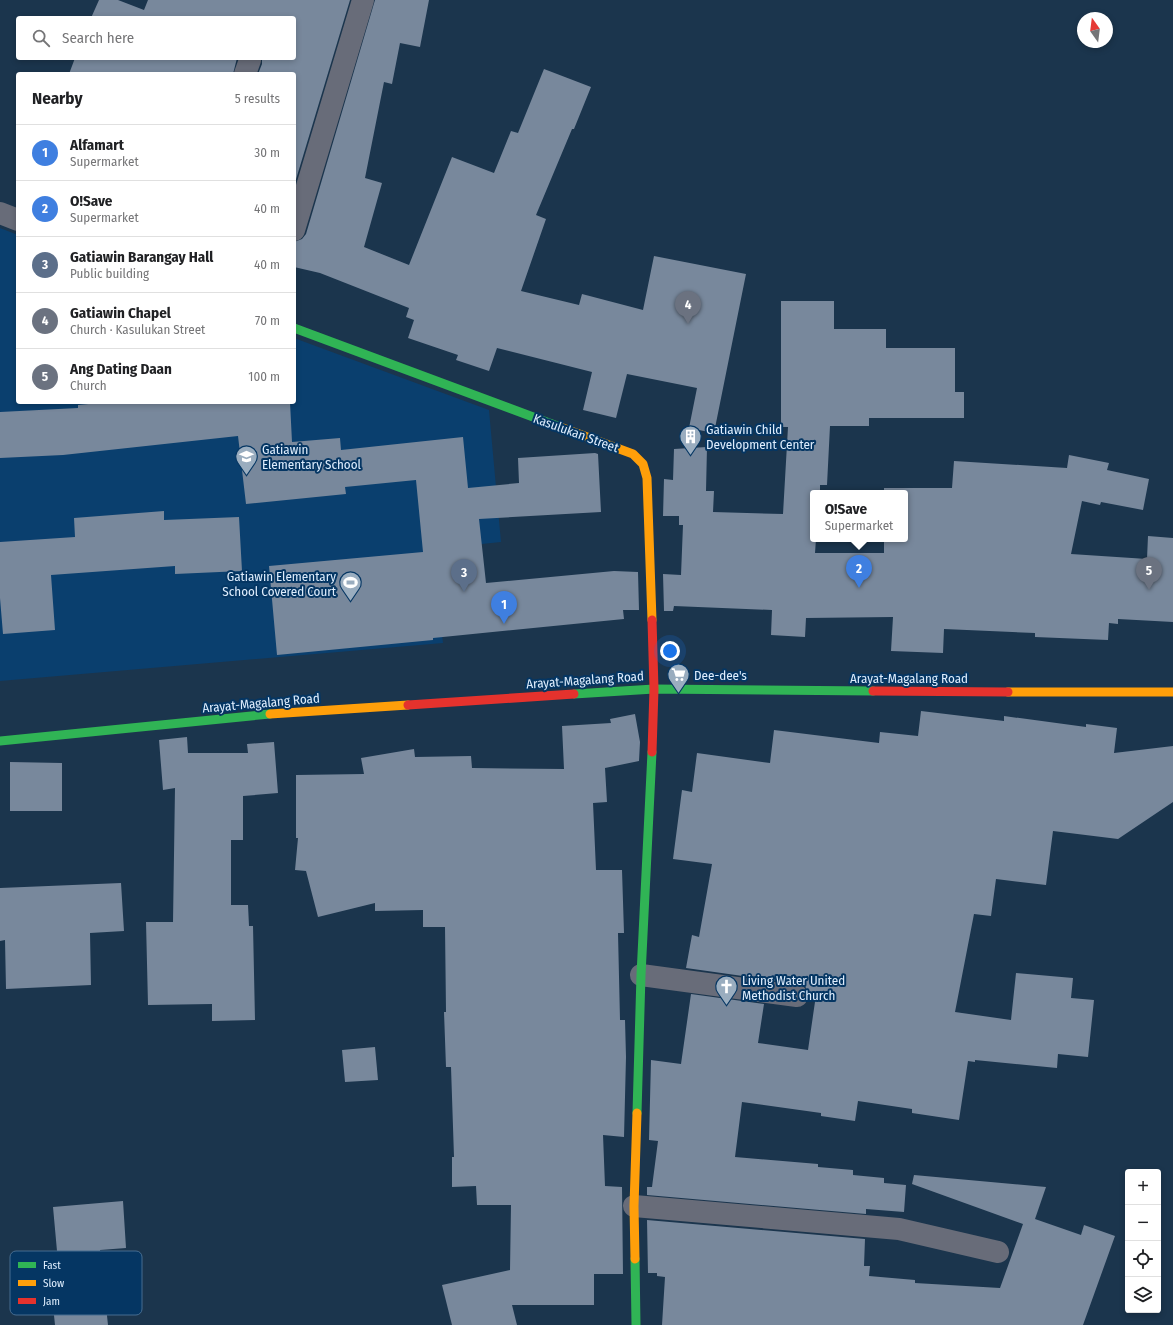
<!DOCTYPE html>
<meta charset="utf-8">
<style>
:root{--surface:#fff;--page:#f6f6f6;--text:#202124;--muted:#757577;--line:#e0e0e0;--accent:#57606a}
body{margin:0;font-family:"Fira Sans Condensed",sans-serif;background:var(--page);color:var(--text)}
.controls{position:absolute;right:12px;bottom:12px;display:grid;overflow:hidden;border-radius:4px;box-shadow:0 2px 6px #0003}
.controls button{width:36px;height:36px;display:grid;place-items:center;padding:0;border:0;border-bottom:1px solid var(--line);background:var(--surface);color:var(--text);font:20px sans-serif}
.compass{position:absolute;left:1077px;top:12px;width:36px;height:36px;border-radius:50%;background:var(--surface);box-shadow:0 2px 6px #0003;rotate:346deg}
.you{position:absolute;left:670px;top:651px;width:14px;height:14px;margin:-10px;border:3px solid #fff;border-radius:50%;background:#1a73e8;box-shadow:0 0 0 6px #1a73e833}
.badge{display:grid;place-items:center;width:26px;height:26px;border-radius:50%;background:var(--accent);color:#fff;font-size:13px;font-weight:700}
.pin{position:absolute;translate:-50% -33px;filter:drop-shadow(0 1px 2px #0008)}
.pin::after{content:'';position:absolute;top:21px;width:14px;height:12px;background:inherit;clip-path:polygon(0 0,100% 0,50% 100%)}
.popup{position:absolute;left:810px;top:490px;width:98px;height:52px;box-sizing:border-box;display:grid;place-content:center;border-radius:4px;background:var(--surface);filter:drop-shadow(0 1px 3px #0005);font-size:13px;white-space:nowrap;color:var(--muted)}
.popup b{font-size:15px;color:var(--text)}
.popup::after{content:'';position:absolute;left:50%;top:100%;margin-left:-8px;border:8px solid transparent;border-top-color:var(--surface)}
.list{margin:0;padding:0;list-style:none}
h2{display:flex;justify-content:space-between;align-items:center;height:52px;margin:0;padding:0 16px;font-size:17px}
h2 small{font-size:13px;font-weight:400;color:var(--muted)}
.list li{display:grid;grid-template-columns:26px 1fr auto;gap:12px;align-items:center;box-sizing:border-box;height:56px;padding:0 16px;border-top:1px solid var(--line)}
.list b{display:block;font-size:15px;white-space:nowrap}
.list p{margin:0;font-size:13px;white-space:nowrap;color:var(--muted)}
.list em{font-size:13px;font-style:normal;color:var(--muted)}
.icon{flex:none;width:22px;height:22px;fill:none;stroke:currentColor;stroke-width:2;stroke-linecap:round;stroke-linejoin:round}
.map{position:relative;flex:none;width:1173px;height:1325px;overflow:hidden}
.search{position:absolute;background:var(--surface);box-shadow:0 2px 6px #0003;left:16px;top:16px;width:280px;height:44px;display:flex;align-items:center;gap:10px;box-sizing:border-box;padding:0 14px;border-radius:4px;color:var(--muted);font-size:15px}
.panel{position:absolute;background:var(--surface);box-shadow:0 2px 6px #0003;left:16px;top:72px;width:280px;height:332px;border-radius:4px}
.map>svg:first-child{display:block}
.built{fill:#0a3f6e}
.building{fill:#78889c}
.lines{fill:none;stroke-linecap:round;stroke-linejoin:round}
.street{stroke:#686c79;stroke-width:22}
.fast{stroke:#30b455;stroke-width:9}
.slow{stroke:#ff9f0a;stroke-width:9}
.jam{stroke:#e5322d;stroke-width:9}
.labels{text-anchor:middle;dominant-baseline:central;stroke-width:4;stroke-linejoin:round;paint-order:stroke}
.poi-label{font-size:13px;fill:#deedfd;stroke:#053663;text-anchor:start}
.street-label{font-size:13px;fill:#deedfd;stroke:#053663}
.key{fill:#053663;stroke:#466d91;stroke-width:1}
.key-label{font-size:11px;fill:#deedfd}
</style>
<div class="map">
<svg width="1173" height="1325" viewBox="0 0 1173 1325">
<rect width="100%" height="100%" fill="#1b354d"/>
<!-- built -->
<polygon class="built" points="0,228 18,235 18,402 294,402 294,338 489,410 501,542 433,549 443,643 0,681"/>
<!-- building -->
<g class="building">
<polygon points="99,0 118,0 144,10 148,0 350,0 294,186 294,74 258,74 262,64 262,58 294,58 294,18 91,18"/>
<polygon points="375,0 429,0 420,47 400,43 392,84 384,82 365,178 382,183 364,247 409,265 452,157 494,173 511,131 518,133 544,69 591,87 574,129 572,129 536,215 546,219 521,291 579,305 582,294 643,310 654,256 746,274 714,433 689,428 697,388 627,374 616,418 583,410 592,372 497,348 489,371 456,360 458,355 408,338 414,320 406,317 409,308 320,273 294,267 294,242 302,239 306,234"/>
<polygon points="75,58 237,58 233,74 69,74"/>
<polygon points="781,301 834,301 834,329 886,329 886,348 955,348 955,392 964,392 964,418 869,418 869,426 830,426 827,485 820,485 820,493 813,493 813,539 816,539 815,553 884,553 884,539 905,539 905,493 884,493 884,488 952,488 954,461 1067,468 1069,455 1109,463 1107,470 1149,479 1143,510 1101,502 1100,505 1082,501 1071,554 1147,559 1148,536 1173,538 1173,622 1118,619 1118,624 1109,623 1108,640 1035,637 1035,633 944,629 943,653 891,651 893,617 806,618 805,637 771,635 772,610 674,606 673,611 664,611 663,574 681,575 683,525 679,525 679,516 663,516 664,479 673,480 674,449 707,447 706,491 714,491 713,512 783,514 788,427 781,427"/>
<polygon points="109,402 290,402 292,442 340,438 341,450 463,437 468,488 519,483 518,458 595,453 598,454 601,512 479,519 486,583 614,571 638,572 639,610 623,610 624,619 433,638 433,640 277,655 269,566 423,552 416,480 345,487 346,494 246,504 238,436 63,455 0,458 0,412 78,408 78,405"/>
<polygon points="164,511 164,520 239,517 242,571 175,574 175,566 51,575 55,630 3,634 0,598 0,542 75,537 74,518"/>
<polygon points="921,711 1004,721 1004,716 1086,727 1086,724 1117,728 1114,753 1173,746 1173,802 1118,839 1053,831 1046,885 996,879 991,916 974,914 955,1012 1011,1020 1016,973 1073,978 1071,998 1094,1000 1088,1057 1058,1054 1057,1068 975,1060 975,1062 968,1061 959,1120 912,1113 912,1109 858,1101 855,1121 821,1116 821,1113 742,1102 735,1157 818,1164 818,1167 853,1170 853,1175 884,1178 884,1183 906,1185 904,1212 866,1209 866,1214 647,1195 647,1187 652,1187 658,1141 649,1140 651,1060 681,1064 691,994 764,1004 758,1043 808,1050 816,995 809,994 805,986 799,984 686,968 692,935 699,937 712,864 673,859 682,790 692,792 697,753 770,763 774,730 879,743 880,732 918,736"/>
<polygon points="635,714 640,742 639,761 605,768 607,802 593,803 596,870 622,870 624,933 618,933 620,1020 625,1020 626,1057 624,1137 603,1135 605,1186 622,1187 623,1274 594,1274 594,1305 512,1305 517,1325 452,1325 442,1285 510,1270 511,1205 477,1205 476,1186 452,1187 452,1157 454,1157 451,1067 446,1067 444,1012 446,1012 445,927 423,927 423,910 375,911 375,903 318,917 306,871 295,870 298,838 296,838 296,775 364,774 361,758 414,749 415,757 471,756 472,768 564,769 562,726 611,723 610,719"/>
<polygon points="187,737 188,753 248,753 247,744 274,742 278,793 243,796 243,840 231,840 231,905 248,905 249,926 253,926 255,1020 212,1021 212,1004 148,1005 146,922 173,922 175,788 163,790 159,740"/>
<polygon points="10,762 62,763 62,811 10,811"/>
<polygon points="121,883 124,931 90,933 91,985 6,989 5,940 0,941 0,888"/>
<polygon points="375,1047 378,1080 345,1082 342,1050"/>
<polygon points="914,1175 1046,1187 1035,1219 1081,1235 1084,1225 1115,1236 1083,1325 662,1325 665,1277 657,1276 657,1273 648,1273 647,1220 865,1239 864,1266 870,1266 869,1276 915,1280 915,1283 1000,1288 1023,1224 912,1184"/>
<polygon points="123,1201 126,1248 100,1250 108,1325 55,1325 52,1296 61,1295 53,1207"/>
</g>
<g class="lines">
<!-- street -->
<g class="street">
<polyline points="245,74 250,60"/>
<polyline points="0,213 18,220"/>
<polyline points="294,230 363,0"/>
<polyline points="641,975 797,996"/>
<polyline points="634,1206 899,1229 998,1252"/>
</g>
<!-- fast -->
<g class="fast">
<polyline points="294,328 560,427"/>
<polyline points="574,694 654,689 873,691"/>
<polyline points="0,741 270,714"/>
<polyline points="637,1113 641,975 652,752"/>
<polyline points="635,1259 636,1325"/>
</g>
<!-- slow -->
<g class="slow">
<polyline points="560,427 633,454 643,464 647,478 652,620"/>
<polyline points="1008,692 1173,692"/>
<polyline points="270,714 408,705"/>
<polyline points="635,1259 634,1206 637,1113"/>
</g>
<!-- jam -->
<g class="jam">
<polyline points="652,620 654,689 652,752"/>
<polyline points="873,691 1008,692"/>
<polyline points="408,705 574,694"/>
</g>
</g>
<!-- icons -->
<defs>
<symbol id="building-pin" viewBox="-11 -11 22 30"><path d="M0 17L-7.5 6A9.5 9.5 0 1 1 7.5 6Z" fill="#9aadbf" stroke="#053663"/><path d="M-4-6H4V6H1V3H-1V6H-4ZM-2.5-4.3h1.7v1.8h-1.7ZM.8-4.3h1.7v1.8H.8ZM-2.5-1h1.7V.8h-1.7ZM.8-1h1.7V.8H.8Z" fill="#fff"/></symbol>
<symbol id="school-pin" viewBox="-11 -11 22 30"><path d="M0 17L-7.5 6A9.5 9.5 0 1 1 7.5 6Z" fill="#9aadbf" stroke="#053663"/><path d="M0-5L7-2L0 1L-7-2ZM-4 1L0 2.5L4 1V4Q0 6-4 4Z" fill="#fff"/></symbol>
<symbol id="stadium-pin" viewBox="-11 -11 22 30"><path d="M0 17L-7.5 6A9.5 9.5 0 1 1 7.5 6Z" fill="#9aadbf" stroke="#053663"/><path d="M0-5a6.5 5 0 1 0 0 10a6.5 5 0 1 0 0-10ZM-3.5-1.8h7v3.6h-7Z" fill="#fff"/></symbol>
<symbol id="supermarket-pin" viewBox="-11 -11 22 30"><path d="M0 17L-7.5 6A9.5 9.5 0 1 1 7.5 6Z" fill="#9aadbf" stroke="#053663"/><path d="M-6-5.5h2.5l.6 2H6L4.5 2H-2.5L-4.4-4H-6ZM-1.5 3.2a1.3 1.3 0 1 0 .1 0ZM3 3.2a1.3 1.3 0 1 0 .1 0Z" fill="#fff"/></symbol>
<symbol id="church-pin" viewBox="-11 -11 22 30"><path d="M0 17L-7.5 6A9.5 9.5 0 1 1 7.5 6Z" fill="#9aadbf" stroke="#053663"/><path d="M-1.2-6h2.4v3.5h3.3v2.4h-3.3V6h-2.4V-.1h-3.3v-2.4h3.3Z" fill="#fff"/></symbol>
</defs>
<g fill-rule="evenodd">
<use href="#building-pin" x="678" y="424" width="25" height="34"/>
<use href="#school-pin" x="234" y="444" width="25" height="34"/>
<use href="#stadium-pin" x="338" y="570" width="25" height="34"/>
<use href="#supermarket-pin" x="666" y="662" width="25" height="34"/>
<use href="#church-pin" x="714" y="974" width="25" height="34"/>
</g>
<g class="labels">
<!-- poi labels -->
<g class="poi-label">
<text x="706" y="429">Gatiawin Child<tspan x="706" dy="15">Development Center</tspan></text>
<text x="262" y="449">Gatiawin<tspan x="262" dy="15">Elementary School</tspan></text>
<text x="336" y="576" text-anchor="end">Gatiawin Elementary<tspan x="336" dy="15">School Covered Court</tspan></text>
<text x="694" y="675">Dee-dee's</text>
<text x="742" y="980">Living Water United<tspan x="742" dy="15">Methodist Church</tspan></text>
</g>
<!-- street labels -->
<g class="street-label">
<text transform="translate(576 433) rotate(20)">Kasulukan Street</text>
<text x="909" y="678">Arayat-Magalang Road</text>
<text transform="translate(585 680) rotate(-4)">Arayat-Magalang Road</text>
<text transform="translate(261 703) rotate(-5)">Arayat-Magalang Road</text>
</g>
</g>
<!-- legend -->
<rect x="10" y="1251" width="132" height="64" rx="6" class="key"/>
<rect x="18" y="1262" width="18" height="6" fill="#30b455"/>
<rect x="18" y="1280" width="18" height="6" fill="#ff9f0a"/>
<rect x="18" y="1298" width="18" height="6" fill="#e5322d"/>
<g class="key-label">
<text x="43" y="1269">Fast</text>
<text x="43" y="1287">Slow</text>
<text x="43" y="1305">Jam</text>
</g>
</svg>
<div class="controls">
<button>+</button>
<button>−</button>
<button><svg class="icon" aria-label="locate" viewBox="0 0 24 24"><circle cx="12" cy="12" r="6"/><path d="M12 2v4M12 18v4M2 12h4M18 12h4"/></svg></button>
<button><svg class="icon" aria-label="layers" viewBox="0 0 24 24"><path d="M12 4l9 5-9 5-9-5zM3 14l9 5 9-5"/></svg></button>
</div>
<svg class="compass" viewBox="-18 -18 36 36"><path d="M0-13l5 13h-10z" fill="#e53935"/><path d="M0 13l5-13h-10z" fill="#757577"/></svg>
<div class="you"></div>
<div class="pin badge" style="left:504px;top:624px;background:#3f7fe0">1</div>
<div class="pin badge" style="left:859px;top:588px;background:#3f7fe0">2</div>
<div class="popup"><b>O!Save</b>Supermarket</div>
<div class="pin badge" style="left:464px;top:592px;background:#5c6f8a">3</div>
<div class="pin badge" style="left:688px;top:324px;background:#6b7280">4</div>
<div class="pin badge" style="left:1149px;top:590px;background:#6b7280">5</div>
<div class="search"><svg class="icon" aria-label="search" viewBox="0 0 24 24"><circle cx="10" cy="10" r="6"/><path d="M15 15l6 6"/></svg>Search here</div>
<section class="panel">
<h2>Nearby<small>5 results</small></h2>
<ul class="list">
<li><span class="badge" style="background:#3f7fe0">1</span><div><b>Alfamart</b><p>Supermarket</p></div><em>30 m</em></li>
<li><span class="badge" style="background:#3f7fe0">2</span><div><b>O!Save</b><p>Supermarket</p></div><em>40 m</em></li>
<li><span class="badge" style="background:#5c6f8a">3</span><div><b>Gatiawin Barangay Hall</b><p>Public building</p></div><em>40 m</em></li>
<li><span class="badge" style="background:#6b7280">4</span><div><b>Gatiawin Chapel</b><p>Church · Kasulukan Street</p></div><em>70 m</em></li>
<li><span class="badge" style="background:#6b7280">5</span><div><b>Ang Dating Daan</b><p>Church</p></div><em>100 m</em></li>
</ul>
</section>
</div>
